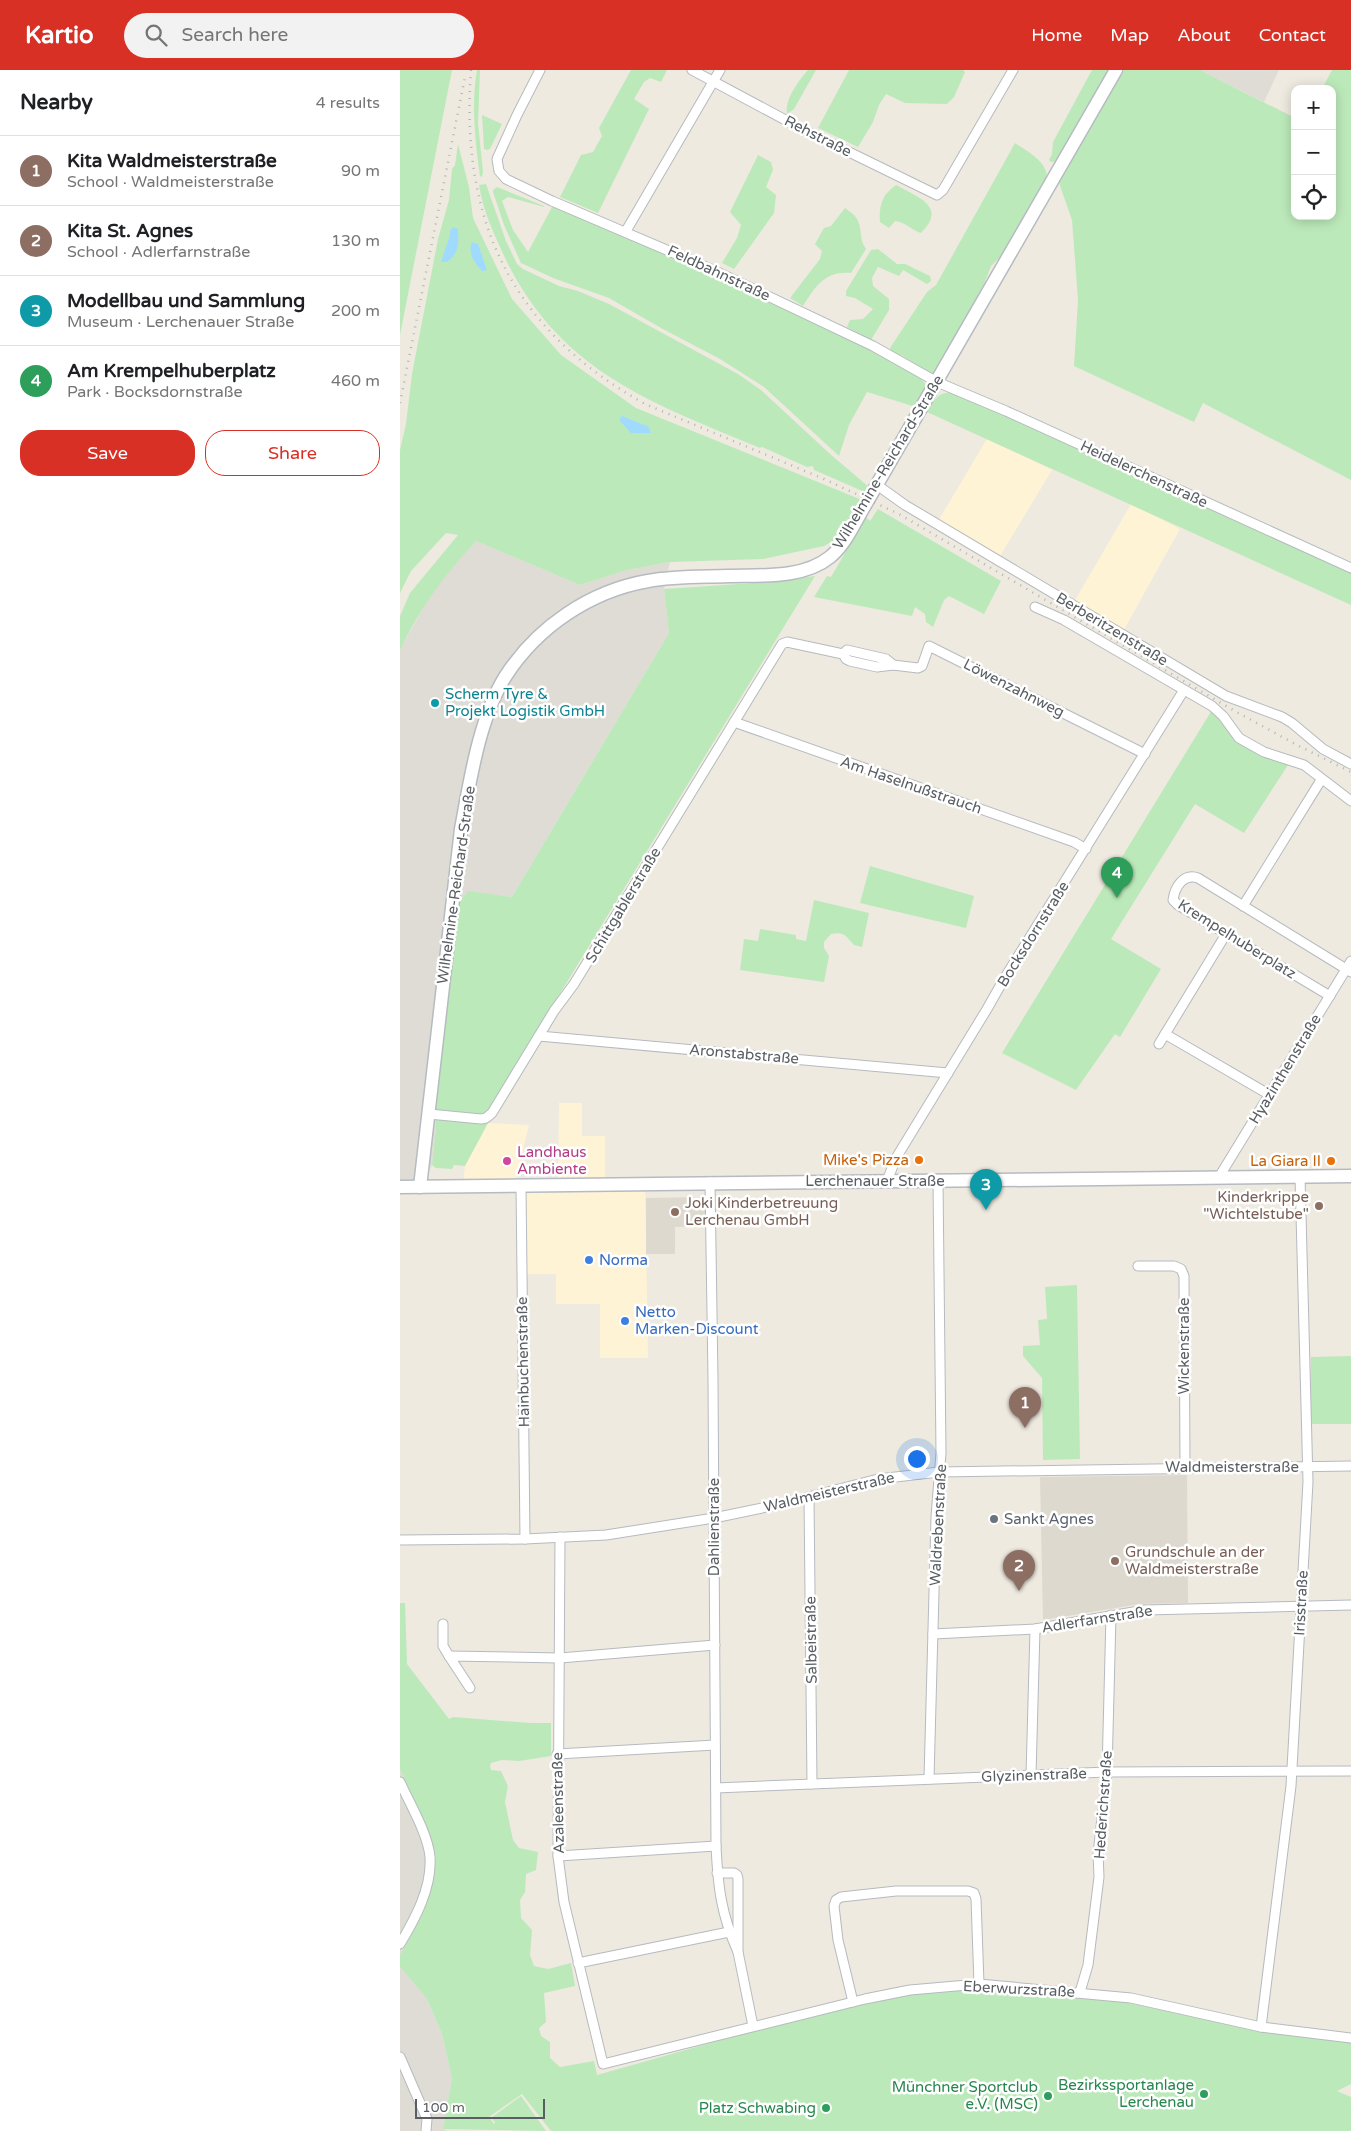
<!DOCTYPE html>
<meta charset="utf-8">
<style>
:root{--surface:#fff;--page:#f2f2f2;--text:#202124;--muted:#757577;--line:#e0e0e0;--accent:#d93025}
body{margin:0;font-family:"Varela Round",sans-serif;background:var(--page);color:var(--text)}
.controls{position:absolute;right:15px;top:15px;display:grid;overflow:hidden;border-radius:10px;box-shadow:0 2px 12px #0003}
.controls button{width:45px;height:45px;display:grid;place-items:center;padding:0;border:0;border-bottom:1px solid var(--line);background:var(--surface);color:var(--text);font:25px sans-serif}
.scale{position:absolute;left:15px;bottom:12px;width:130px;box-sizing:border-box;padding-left:5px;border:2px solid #595e63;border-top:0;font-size:14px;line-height:18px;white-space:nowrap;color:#595e63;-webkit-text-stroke:4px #fff;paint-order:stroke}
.you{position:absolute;left:516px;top:1388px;width:18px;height:18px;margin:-12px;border:4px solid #fff;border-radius:50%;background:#1a73e8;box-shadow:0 0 0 8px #1a73e833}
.badge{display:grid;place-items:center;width:32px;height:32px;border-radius:50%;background:var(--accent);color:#fff;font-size:16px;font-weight:700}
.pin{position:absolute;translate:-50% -41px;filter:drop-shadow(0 1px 2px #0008)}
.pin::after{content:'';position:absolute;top:26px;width:18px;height:15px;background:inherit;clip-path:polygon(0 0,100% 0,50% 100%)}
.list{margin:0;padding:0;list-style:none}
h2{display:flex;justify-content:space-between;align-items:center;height:65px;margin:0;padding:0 20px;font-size:21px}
h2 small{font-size:16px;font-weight:400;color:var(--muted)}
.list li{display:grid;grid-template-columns:32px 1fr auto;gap:15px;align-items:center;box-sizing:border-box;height:70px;padding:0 20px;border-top:1px solid var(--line)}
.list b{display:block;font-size:19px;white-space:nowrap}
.list p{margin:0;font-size:16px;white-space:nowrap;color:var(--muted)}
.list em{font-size:16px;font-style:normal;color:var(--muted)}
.actions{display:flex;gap:10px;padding:15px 20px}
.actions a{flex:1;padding:11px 0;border:1px solid var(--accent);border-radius:20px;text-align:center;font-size:18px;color:var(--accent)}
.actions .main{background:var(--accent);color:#fff}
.icon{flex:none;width:28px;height:28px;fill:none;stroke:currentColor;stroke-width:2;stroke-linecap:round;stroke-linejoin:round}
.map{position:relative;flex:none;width:951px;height:2061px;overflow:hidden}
header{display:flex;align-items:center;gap:30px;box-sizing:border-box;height:70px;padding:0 25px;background:var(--accent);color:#fff}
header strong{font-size:24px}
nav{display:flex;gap:28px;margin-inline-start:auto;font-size:18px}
.search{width:350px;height:45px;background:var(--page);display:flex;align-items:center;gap:12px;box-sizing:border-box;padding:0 18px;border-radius:28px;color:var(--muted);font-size:19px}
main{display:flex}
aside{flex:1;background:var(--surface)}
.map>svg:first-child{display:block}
.commercial{fill:#fff3d5}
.industrial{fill:#dedcd5}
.education{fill:#ddd9cf}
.green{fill:#bce9ba}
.water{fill:#a0dbff}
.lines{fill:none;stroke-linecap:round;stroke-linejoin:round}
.street-casing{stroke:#b6babf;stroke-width:11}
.secondary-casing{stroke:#b6bbc1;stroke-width:15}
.street{stroke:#fff;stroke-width:9}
.secondary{stroke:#fff;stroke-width:12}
.rail{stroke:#b3b4b4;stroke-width:2.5;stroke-dasharray:1 6;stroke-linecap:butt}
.culture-dot{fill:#0f9aa8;stroke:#fff;stroke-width:2}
.food-dot{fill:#e8710a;stroke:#fff;stroke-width:2}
.hotel-dot{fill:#d1479c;stroke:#fff;stroke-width:2}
.education-dot{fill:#8d6e63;stroke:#fff;stroke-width:2}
.shop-dot{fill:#3f7fe0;stroke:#fff;stroke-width:2}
.worship-dot{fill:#6b7280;stroke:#fff;stroke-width:2}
.leisure-dot{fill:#2e9e5b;stroke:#fff;stroke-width:2}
.labels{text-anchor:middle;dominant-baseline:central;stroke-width:5;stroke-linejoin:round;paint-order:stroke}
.street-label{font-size:15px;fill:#595e63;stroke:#fff}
.culture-label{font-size:15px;fill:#0d838f;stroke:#fff;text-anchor:start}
.hotel-label{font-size:15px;fill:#b23c85;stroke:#fff;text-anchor:start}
.food-label{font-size:15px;fill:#c56008;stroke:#fff;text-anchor:end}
.education-label{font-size:15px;fill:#785e54;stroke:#fff;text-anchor:start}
.shop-label{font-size:15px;fill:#366cbe;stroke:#fff;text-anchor:start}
.worship-label{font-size:15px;fill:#5b616d;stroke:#fff;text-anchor:start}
.leisure-label{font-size:15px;fill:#27864d;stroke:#fff;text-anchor:end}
</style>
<header>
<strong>Kartio</strong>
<div class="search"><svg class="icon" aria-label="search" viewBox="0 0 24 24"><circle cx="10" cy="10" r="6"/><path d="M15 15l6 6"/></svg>Search here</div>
<nav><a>Home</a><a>Map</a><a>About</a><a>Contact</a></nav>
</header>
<main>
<aside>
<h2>Nearby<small>4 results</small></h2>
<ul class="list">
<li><span class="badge" style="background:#8d6e63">1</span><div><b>Kita Waldmeisterstraße</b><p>School · Waldmeisterstraße</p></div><em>90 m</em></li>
<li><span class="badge" style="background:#8d6e63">2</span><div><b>Kita St. Agnes</b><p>School · Adlerfarnstraße</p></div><em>130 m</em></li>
<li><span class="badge" style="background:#0f9aa8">3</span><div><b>Modellbau und Sammlung</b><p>Museum · Lerchenauer Straße</p></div><em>200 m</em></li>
<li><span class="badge" style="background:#2e9e5b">4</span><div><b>Am Krempelhuberplatz</b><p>Park · Bocksdornstraße</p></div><em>460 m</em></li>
</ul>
<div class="actions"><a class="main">Save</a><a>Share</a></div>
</aside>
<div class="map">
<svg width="951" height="2061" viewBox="0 0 951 2061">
<rect width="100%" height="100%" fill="#eeeae0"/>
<!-- commercial -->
<g class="commercial">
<polygon points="587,369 652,400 600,486 538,451"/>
<polygon points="731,434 780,459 720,567 670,539"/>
<polygon points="159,1033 182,1033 182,1066 205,1066 205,1109 245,1109 248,1288 200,1288 200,1234 156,1234 156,1204 124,1204 122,1115 63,1115 65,1096 88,1053 129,1055 116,1108 158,1108"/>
</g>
<!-- industrial -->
<g class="industrial">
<polygon points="800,0 879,0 864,32"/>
<polygon points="76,471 180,515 227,500 270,492 264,519 269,563 112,827 68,822 36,1033 36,1057 32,1095 21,1117 0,1117 0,579 26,533 45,505"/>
<polygon points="0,1699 33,1769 36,1787 34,1807 26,1832 0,1886"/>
<polygon points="0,1897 27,1929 42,1964 52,2008 43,2059 48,2061 0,2061"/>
</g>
<!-- education -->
<g class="education">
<polygon points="305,1127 305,1156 275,1157 275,1184 246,1184 246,1128"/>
<polygon points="787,1405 788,1533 740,1534 643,1550 640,1407"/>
</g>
<!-- green -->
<g class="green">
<polygon points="0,0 52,0 0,265"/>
<path d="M77,0H80L78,53L83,102L82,107L80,106C75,71 71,35 77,0Z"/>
<polygon points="231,0 267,0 261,12 250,8 244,12 234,29 249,39 198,143 160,127 181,85 193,82 202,66 199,58"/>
<path d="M408,0H416L394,39L387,44C384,30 399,10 408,0Z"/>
<polygon points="449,0 563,0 565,2 554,27 547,34 505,33 486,24 479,35 473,52 458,77 418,58"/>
<polygon points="692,0 708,0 657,91 651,92 649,90 652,84 653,72"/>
<polygon points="724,0 800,0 895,48 895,146 932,146 932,19 922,19 932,0 951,0 951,410 803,333 794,352 674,296 678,230 672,150 658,110"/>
<polygon points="82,45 102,54 90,79 87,80 84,79"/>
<path d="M615,73C627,81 649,92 647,110L604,183L591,196L584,214L533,306L503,286L492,282L490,278L527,222L536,215Z"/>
<path d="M58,74L69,117L73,148L112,229L161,285L236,338L462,430L447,458L435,470L424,476L363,489L270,492L227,500L180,515L76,471C43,507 22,535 0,580V546L10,523L58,465L46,463L11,501L0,523V380L6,354L12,304L38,169L49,130L52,99L55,95Z"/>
<polygon points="358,85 371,92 373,100 366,117 376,125 374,143 334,199 322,193 337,168 341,155 330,142"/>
<path d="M86,114L106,171L117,194L123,199L159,216L178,221L209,234L338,304L361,320L429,383L470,418L467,423L414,400L413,396L407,397L362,377L360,378C252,333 161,302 106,190C95,166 83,142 79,115Z"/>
<path d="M496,115C518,127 548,137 521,163C511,160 506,152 495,151L489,158L480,152C479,135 482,125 496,115Z"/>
<polygon points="97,117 144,136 144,137 108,127 102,131 113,160 128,182 152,137 155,136 301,199 418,253 495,293 519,307 528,316 516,337 467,322 449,355 439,386 364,317 320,289 261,258 209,228 153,208 121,193 104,155 93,122 93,120"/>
<path d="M445,138C449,141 454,144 457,149C463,159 458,168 466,179L451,203C425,200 415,217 403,236L390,228L420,189L422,181L415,174L424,158L431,156Z"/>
<polygon points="478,179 497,194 505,194 530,206 531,211 527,214 503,200 499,206 478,197 472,208 473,216 489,229 489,240 471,270 447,257 450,250 463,249 473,239 455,228 446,226 446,221 471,180"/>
<path d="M552,322L951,501V535L527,342C534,330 537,323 552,322Z"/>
<polygon points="478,439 601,511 584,544 549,526 544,530 533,557 526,552 525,544 515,537 512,546 414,527 427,506 431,507 466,447 470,451"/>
<polygon points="415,506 109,1007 88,1053 65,1096 54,1095 52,1099 36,1098 32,1095 36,1057 36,1033 59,833 68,821 112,827 269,563 264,519 354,513"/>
<polygon points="815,635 839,667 890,692 844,763 795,734 711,869 761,899 720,967 715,964 676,1020 602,983"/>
<polygon points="470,796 574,826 566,858 460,833"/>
<path d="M414,830L469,843L462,877L454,875C446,866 444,861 431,864L424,872V878L429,886L424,912L340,900L344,869L358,871L360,859L396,865V869L406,871Z"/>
<polygon points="677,1215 680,1389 643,1390 642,1308 623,1286 623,1276 640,1275 638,1250 647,1249 645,1217"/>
<polygon points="951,1286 951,1354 911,1354 911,1287"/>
<polygon points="0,1533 5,1533 7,1594 49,1649 53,1647 131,1653 151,1653 151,1686 119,1691 102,1690 91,1693 90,1696 91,1700 101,1701 108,1716 105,1732 113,1770 119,1778 138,1782 136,1800 126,1804 125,1822 120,1830 121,1848 132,1860 130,1885 134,1896 148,1899 171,1893 175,1916 144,1923 146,1952 139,1958 141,1966 150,1972 150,1988 160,1997 194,1991 197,2005 360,1959 473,1931 528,1922 574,1919 597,1919 649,1923 728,1933 858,1960 951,1972 951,2014 937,2021 951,2027 951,2061 151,2061 122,2024 89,2047 94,2054 95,2052 91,2048 121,2026 146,2061 43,2059 52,2008 42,1964 27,1929 0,1897 0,1885 12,1864 26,1832 34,1807 36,1787 32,1769 0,1699"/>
</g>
<!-- water -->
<g class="water">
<path d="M53,157L58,159C59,174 59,183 47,192H41L50,165V161Z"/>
<path d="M72,172L78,174L87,200L82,201C75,194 67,182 72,172Z"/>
<polygon points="222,346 249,357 251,363 231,363 219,350"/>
</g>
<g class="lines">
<defs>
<g id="street">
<polyline points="140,0 117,45 97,89 99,101 106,109 152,131 311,199 473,276 537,312 606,341 951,498"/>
<polyline points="292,0 406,61 537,125 543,120 613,0"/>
<polyline points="226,161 320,0"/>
<polyline points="477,415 505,435 826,626 882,647 892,653 923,679 951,694"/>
<polyline points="635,537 664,550 812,636 823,646 839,668 864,682 904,695 951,731"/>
<polyline points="443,584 447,580 486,589 493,595"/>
<polyline points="334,652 674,772 686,779"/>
<polyline points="843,836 921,710"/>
<path d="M930,926L778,835L773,830C775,816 784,803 798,808L951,902"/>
<polyline points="765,964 870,1025"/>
<polyline points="139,966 548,1003"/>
<polyline points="759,974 826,864"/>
<polyline points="29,1044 81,1049 86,1048 92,1043 154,941 174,914 382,574 387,572 443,584 446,589 450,591 477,597 493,595 518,598 522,596 529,576 745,684"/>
<polyline points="819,1107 951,891"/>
<polyline points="487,1111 496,1088 587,939 604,909 784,620"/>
<path d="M310,1112L313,1309L316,1776C318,1817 321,1844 338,1882"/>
<polyline points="121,1115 125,1469"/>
<polyline points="738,1196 774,1196 781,1199 784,1206 785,1397"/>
<polyline points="409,1427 412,1714"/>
<polyline points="160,1467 158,1786 164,1832 203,1994 465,1929 510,1920 579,1914 731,1928 861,1957 951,1968"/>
<polyline points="0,1470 125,1469 206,1465 314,1448 381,1434 478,1409 539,1402 951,1396"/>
<polyline points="43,1554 43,1576 49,1586"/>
<polyline points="533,1564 635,1559 745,1540 951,1535"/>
<polyline points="70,1618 49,1586 160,1588 315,1575"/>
<polyline points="157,1684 315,1675"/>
<polyline points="631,1705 635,1559"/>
<polyline points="529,1709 536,1447 541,1383 538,1111"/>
<path d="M0,1712C10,1734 28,1764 30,1787C32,1818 15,1849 0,1874"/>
<polyline points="316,1718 707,1702 951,1701"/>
<polyline points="158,1786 316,1776"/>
<polyline points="317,1803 334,1803 337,1805 338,1809 338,1882 353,1956"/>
<polyline points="178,1893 329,1862"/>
<polyline points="680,1922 688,1895 699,1807 698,1784 707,1702 711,1545"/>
<polyline points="453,1932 438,1870 434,1836 436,1830 441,1827 496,1821 568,1821 574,1823 576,1829 579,1914"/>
<polyline points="861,1957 891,1716 908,1412 900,1106"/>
<polyline points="0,1987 27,2049 26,2061"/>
</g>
<g id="secondary">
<polyline points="0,1117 951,1106"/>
<path d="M20,1117L61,759C70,711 79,649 105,607C137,557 190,521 248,511C274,506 301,507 328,506C360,505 403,509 430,487C445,475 454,454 464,437L716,0"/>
</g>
</defs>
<!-- street casing -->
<use href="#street" class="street-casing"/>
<!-- secondary casing -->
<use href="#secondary" class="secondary-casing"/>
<!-- street -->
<use href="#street" class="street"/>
<!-- secondary -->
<use href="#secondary" class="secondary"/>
<!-- rail -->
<g class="rail">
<path d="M71,0C60,151 111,259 245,334L424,409L499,444L833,640L897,675L951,702"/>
<polyline points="0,333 65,7"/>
</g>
</g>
<!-- markers -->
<circle class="culture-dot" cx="35" cy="633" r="5"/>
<g class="food-dot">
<circle cx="519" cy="1090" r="5"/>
<circle cx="931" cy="1091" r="5"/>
</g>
<circle class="hotel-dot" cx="107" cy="1091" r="5"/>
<g class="education-dot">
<circle cx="919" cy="1136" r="5"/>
<circle cx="275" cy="1142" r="5"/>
<circle cx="715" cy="1491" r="5"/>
</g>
<g class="shop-dot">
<circle cx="189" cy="1190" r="5"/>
<circle cx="225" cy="1251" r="5"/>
</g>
<circle class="worship-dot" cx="594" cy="1449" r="5"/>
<g class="leisure-dot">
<circle cx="804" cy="2024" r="5"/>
<circle cx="648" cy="2026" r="5"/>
<circle cx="426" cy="2038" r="5"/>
</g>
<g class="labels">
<!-- street labels -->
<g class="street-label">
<text transform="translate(418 66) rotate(27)">Rehstraße</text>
<text transform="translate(319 203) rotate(25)">Feldbahnstraße</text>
<text transform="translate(488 392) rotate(-59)">Wilhelmine-Reichard-Straße</text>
<text transform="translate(744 404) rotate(25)">Heidelerchenstraße</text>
<text transform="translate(712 559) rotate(31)">Berberitzenstraße</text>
<text transform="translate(614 618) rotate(27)">Löwenzahnweg</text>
<text transform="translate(511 715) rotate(19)">Am Haselnußstrauch</text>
<text transform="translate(56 815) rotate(-82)">Wilhelmine-Reichard-Straße</text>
<text transform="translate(223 835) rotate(-59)">Schittgablerstraße</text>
<text transform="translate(633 864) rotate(-58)">Bocksdornstraße</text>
<text transform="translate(837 869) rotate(32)">Krempelhuberplatz</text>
<text transform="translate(344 984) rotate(5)">Aronstabstraße</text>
<text transform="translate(885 999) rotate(-59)">Hyazinthenstraße</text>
<text x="475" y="1111">Lerchenauer Straße</text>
<text transform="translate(784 1276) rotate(-90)">Wickenstraße</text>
<text transform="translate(123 1292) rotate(-91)">Hainbuchenstraße</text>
<text x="832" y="1397">Waldmeisterstraße</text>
<text transform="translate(429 1422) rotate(-13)">Waldmeisterstraße</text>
<text transform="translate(538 1455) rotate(-87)">Waldrebenstraße</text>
<text transform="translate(314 1457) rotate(-90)">Dahlienstraße</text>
<text transform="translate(901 1533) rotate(-87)">Irisstraße</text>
<text transform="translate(697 1549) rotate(-9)">Adlerfarnstraße</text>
<text transform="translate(411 1570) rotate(-91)">Salbeistraße</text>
<text transform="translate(634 1705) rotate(-2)">Glyzinenstraße</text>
<text transform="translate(158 1733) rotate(-91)">Azaleenstraße</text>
<text transform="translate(703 1735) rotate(-86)">Hederichstraße</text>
<text transform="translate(619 1919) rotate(3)">Eberwurzstraße</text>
</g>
<!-- culture labels -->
<g class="culture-label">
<text x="45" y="624">Scherm Tyre &amp;<tspan x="45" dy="17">Projekt Logistik GmbH</tspan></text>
</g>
<!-- hotel labels -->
<g class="hotel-label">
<text x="117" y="1082">Landhaus<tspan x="117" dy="17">Ambiente</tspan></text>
</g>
<!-- food labels -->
<g class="food-label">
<text x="509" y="1090">Mike's Pizza</text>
<text x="921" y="1091">La Giara II</text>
</g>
<!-- education labels -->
<g class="education-label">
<text x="909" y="1127" text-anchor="end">Kinderkrippe<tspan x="909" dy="17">"Wichtelstube"</tspan></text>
<text x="285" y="1133">Joki Kinderbetreuung<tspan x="285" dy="17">Lerchenau GmbH</tspan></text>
<text x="725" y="1482">Grundschule an der<tspan x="725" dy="17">Waldmeisterstraße</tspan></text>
</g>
<!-- shop labels -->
<g class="shop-label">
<text x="199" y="1190">Norma</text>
<text x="235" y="1242">Netto<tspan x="235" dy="17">Marken-Discount</tspan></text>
</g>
<!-- worship labels -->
<g class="worship-label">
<text x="604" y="1449">Sankt Agnes</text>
</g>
<!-- leisure labels -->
<g class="leisure-label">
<text x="794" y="2015">Bezirkssportanlage<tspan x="794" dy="17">Lerchenau</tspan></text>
<text x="638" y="2017">Münchner Sportclub<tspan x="638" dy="17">e.V. (MSC)</tspan></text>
<text x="416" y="2038">Platz Schwabing</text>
</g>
</g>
</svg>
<div class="controls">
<button>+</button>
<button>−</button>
<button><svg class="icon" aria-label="locate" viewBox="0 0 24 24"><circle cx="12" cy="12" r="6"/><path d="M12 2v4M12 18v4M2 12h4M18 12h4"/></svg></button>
</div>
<div class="scale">100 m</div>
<div class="you"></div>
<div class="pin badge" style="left:625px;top:1358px;background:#8d6e63">1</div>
<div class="pin badge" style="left:619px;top:1521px;background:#8d6e63">2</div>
<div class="pin badge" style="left:586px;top:1140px;background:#0f9aa8">3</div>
<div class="pin badge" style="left:717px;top:828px;background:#2e9e5b">4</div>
</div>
</main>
